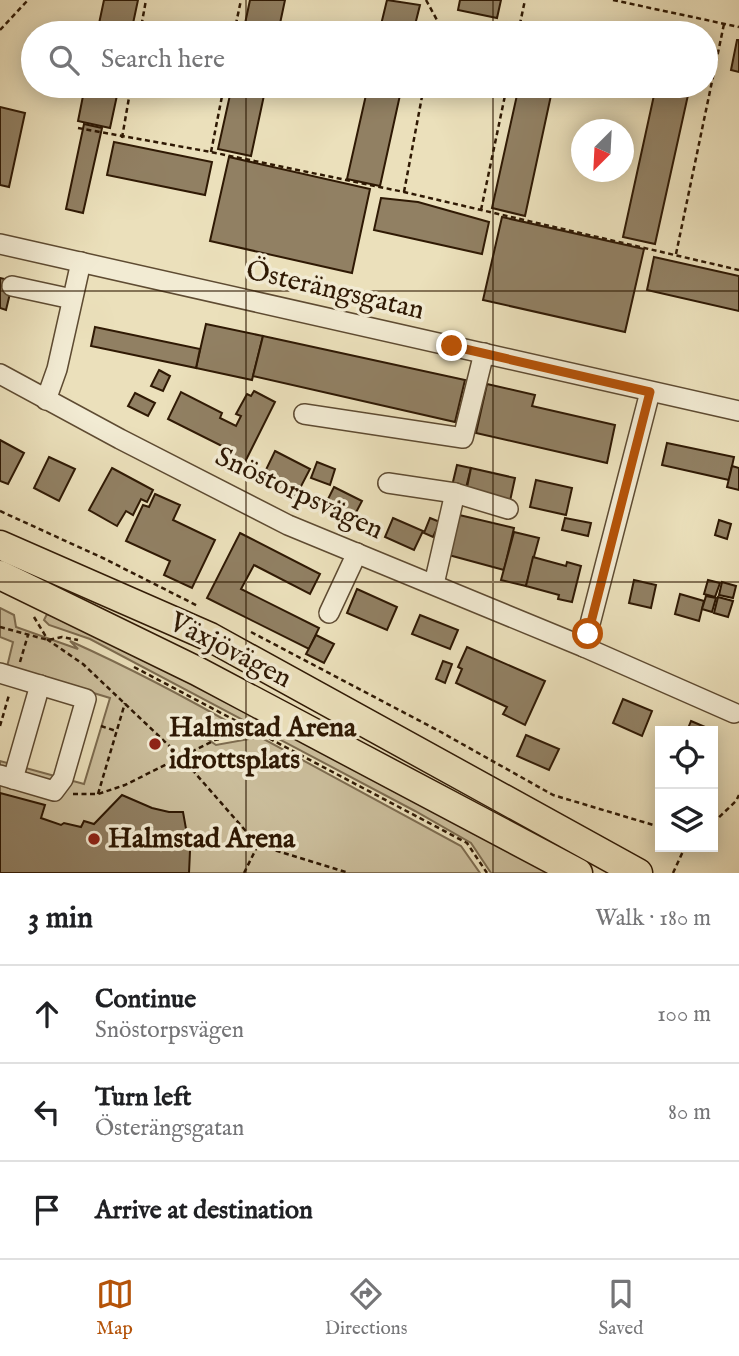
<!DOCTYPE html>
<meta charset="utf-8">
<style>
:root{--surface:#fff;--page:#f2f2f2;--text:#202124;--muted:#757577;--line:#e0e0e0;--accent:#b45309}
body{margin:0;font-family:"IM FELL English",serif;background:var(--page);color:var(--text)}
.controls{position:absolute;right:21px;bottom:21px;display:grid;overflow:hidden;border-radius:0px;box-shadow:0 4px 18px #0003}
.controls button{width:63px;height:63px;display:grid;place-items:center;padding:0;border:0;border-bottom:2px solid var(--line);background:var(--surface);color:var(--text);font:35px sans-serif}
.compass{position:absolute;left:571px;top:119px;width:63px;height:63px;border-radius:50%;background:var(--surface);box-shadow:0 4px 18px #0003;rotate:204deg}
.stop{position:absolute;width:21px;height:21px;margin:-16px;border:5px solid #b45309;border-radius:50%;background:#fff}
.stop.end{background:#b45309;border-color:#fff;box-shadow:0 2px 7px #0008}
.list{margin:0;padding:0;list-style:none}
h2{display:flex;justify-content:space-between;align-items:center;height:91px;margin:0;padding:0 28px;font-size:30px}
h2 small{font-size:23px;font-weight:400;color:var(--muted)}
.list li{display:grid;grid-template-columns:46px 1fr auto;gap:21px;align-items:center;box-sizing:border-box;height:98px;padding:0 28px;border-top:2px solid var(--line)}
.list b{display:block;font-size:26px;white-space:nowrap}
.list p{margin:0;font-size:23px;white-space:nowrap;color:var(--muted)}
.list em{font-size:23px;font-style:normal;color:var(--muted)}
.icon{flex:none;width:38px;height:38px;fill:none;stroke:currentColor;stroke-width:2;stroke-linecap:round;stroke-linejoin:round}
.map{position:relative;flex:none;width:739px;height:873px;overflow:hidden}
.search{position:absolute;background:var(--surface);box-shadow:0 4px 18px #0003;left:21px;right:21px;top:21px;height:77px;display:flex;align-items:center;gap:18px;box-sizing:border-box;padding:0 24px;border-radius:38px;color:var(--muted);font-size:26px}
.sheet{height:385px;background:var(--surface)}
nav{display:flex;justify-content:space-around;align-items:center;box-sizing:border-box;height:98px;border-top:2px solid var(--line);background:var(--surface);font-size:19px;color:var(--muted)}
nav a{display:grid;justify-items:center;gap:4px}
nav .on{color:var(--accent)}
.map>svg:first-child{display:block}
.green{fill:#cbbe9c;stroke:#7d6c50;stroke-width:2}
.building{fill:#918063;stroke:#2f1904;stroke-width:2}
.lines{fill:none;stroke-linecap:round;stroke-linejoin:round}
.minor-casing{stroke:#5e4b32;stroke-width:22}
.highway-casing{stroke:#2f1904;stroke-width:31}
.path{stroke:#2f1904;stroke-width:2.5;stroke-dasharray:5 3.5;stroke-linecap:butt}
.minor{stroke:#f2ebd3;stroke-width:19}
.highway{stroke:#ebe0bb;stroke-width:28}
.route{stroke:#b45309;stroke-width:9}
.grid{fill:none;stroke:#2f1904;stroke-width:2;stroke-opacity:0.55}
.poi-dot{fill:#8f2418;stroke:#f2ebd3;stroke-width:2.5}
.labels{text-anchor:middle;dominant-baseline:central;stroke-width:7;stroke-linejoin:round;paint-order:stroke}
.street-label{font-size:28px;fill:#2f1904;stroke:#f2ebd3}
.poi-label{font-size:28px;font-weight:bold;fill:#2f1904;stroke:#f2ebd3;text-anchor:start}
</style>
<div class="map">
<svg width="739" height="873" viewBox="0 0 739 873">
<rect width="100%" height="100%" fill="#ebe0bb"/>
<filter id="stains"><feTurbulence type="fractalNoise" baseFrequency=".00286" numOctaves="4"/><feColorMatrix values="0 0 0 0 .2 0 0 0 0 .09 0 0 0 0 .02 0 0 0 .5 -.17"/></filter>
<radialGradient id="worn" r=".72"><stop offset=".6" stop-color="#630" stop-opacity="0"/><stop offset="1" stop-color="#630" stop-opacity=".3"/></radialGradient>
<!-- green -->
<g class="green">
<path d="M0,608L14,615L16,627L78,649L70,641C130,668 189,699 246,732L225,734L209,740L216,745L260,737L461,846L480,873H0V761L84,784L110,698L7,667L13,642L0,637Z"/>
<polygon points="47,614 99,633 550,873 491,873 471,843 415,811 90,639 49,625 44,620"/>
</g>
<!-- building -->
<g class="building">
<polygon points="104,0 138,0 131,33 97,33"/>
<polygon points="250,0 285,0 278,33 243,33"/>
<polygon points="387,0 420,5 413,33 379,33"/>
<polygon points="460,0 501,0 497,18 458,10"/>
<polygon points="737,40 739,40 739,72 731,70"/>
<polygon points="85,86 119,86 110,128 78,121"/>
<polygon points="232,86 266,86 251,156 218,149"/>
<polygon points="368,86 402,86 380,186 347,179"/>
<polygon points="519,86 553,86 525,216 492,208"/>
<polygon points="656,86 690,86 655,244 623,237"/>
<polygon points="0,107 25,113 9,187 0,185"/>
<polygon points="84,124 102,128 83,213 66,209"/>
<polygon points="114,142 212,162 205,195 107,175"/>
<polygon points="229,157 370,189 352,273 210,241"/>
<polygon points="381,198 418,202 489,222 482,254 374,230"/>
<polygon points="502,217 644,249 625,332 483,300"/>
<polygon points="654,257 739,276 739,311 647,290"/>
<polygon points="0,278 13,281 6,310 0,308"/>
<polygon points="206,324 263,336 252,380 196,368"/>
<polygon points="95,327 200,349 196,368 91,346"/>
<polygon points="263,336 465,380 455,422 253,376"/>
<polygon points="159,370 170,376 163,391 151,386"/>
<polygon points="487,384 535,395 532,406 615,425 607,463 476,433"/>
<polygon points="254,391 275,402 243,466 221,455 224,447 168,419 181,392 222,413 220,418 236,426 241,416 236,414 247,394 251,396"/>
<polygon points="135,393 155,403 148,416 128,406"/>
<polygon points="0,440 24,453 8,484 0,481"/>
<polygon points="667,443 734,457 729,480 662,465"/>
<polygon points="275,451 310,469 296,496 262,478"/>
<polygon points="49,457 75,469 59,501 34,488"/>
<polygon points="317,462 335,469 330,485 311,478"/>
<polygon points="457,465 471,468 466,488 452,486"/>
<polygon points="732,466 739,468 739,490 727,487"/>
<polygon points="112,468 153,490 147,502 141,499 133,515 126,511 117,526 89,510"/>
<polygon points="471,468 515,478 510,501 466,492"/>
<polygon points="536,480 572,488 566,515 530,507"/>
<polygon points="334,487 362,501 351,522 323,509"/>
<polygon points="155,494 180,505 173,520 215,540 192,588 164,575 170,561 126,541 143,505 149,507"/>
<polygon points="455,514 514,528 504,570 445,554"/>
<polygon points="393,518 423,531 414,550 385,537"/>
<polygon points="430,518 440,522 433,537 424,533"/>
<polygon points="565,518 591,523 588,536 562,530"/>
<polygon points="719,520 731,524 727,539 715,535"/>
<polygon points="514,532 539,538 526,586 501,580"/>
<polygon points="240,533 320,574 310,594 254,565 241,589 319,628 309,649 207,598"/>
<polygon points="533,557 566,566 567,562 581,566 572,602 558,599 559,595 526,586"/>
<polygon points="634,580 656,585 651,608 629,603"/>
<polygon points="708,580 720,583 715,597 704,594"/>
<polygon points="722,582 736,586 733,598 719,595"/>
<polygon points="357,589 397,607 387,630 347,613"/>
<polygon points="680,594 704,601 699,621 675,614"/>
<polygon points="706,596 716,598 712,612 702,609"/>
<polygon points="718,597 733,601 728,617 714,613"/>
<polygon points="420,615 458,630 450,649 412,634"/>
<polygon points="316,635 334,644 324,663 306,654"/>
<polygon points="467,647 545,681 525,725 503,714 507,707 456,683 462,669 458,667"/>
<polygon points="443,661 452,664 445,683 436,679"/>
<polygon points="623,699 652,711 642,736 613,723"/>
<polygon points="691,721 712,730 712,731 687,731"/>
<polygon points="526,735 559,749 549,770 517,756"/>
<polygon points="0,793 45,805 41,818 61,825 64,823 81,827 84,821 94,824 122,795 152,808 169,812 183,812 190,851 189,873 0,873"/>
</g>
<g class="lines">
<defs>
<g id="minor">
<polyline points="0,244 739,411"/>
<polyline points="12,286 72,299"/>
<polyline points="0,374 120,439 288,525 584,647 734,713"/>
<polyline points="46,400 57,369 81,262"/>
<polyline points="304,414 463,438 484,353"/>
<polyline points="388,483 455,493"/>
<polyline points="434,584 455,493 508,509"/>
<polyline points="329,613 357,553"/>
<polyline points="584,647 650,392"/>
<polyline points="0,673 86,699 63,779 54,791 0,775"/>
<polyline points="13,779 40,685"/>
</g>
<g id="highway">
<polyline points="0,545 210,637 638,873"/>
<polyline points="0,575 197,671 578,873"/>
</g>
</defs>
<!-- minor casing -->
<use href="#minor" class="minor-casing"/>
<!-- highway casing -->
<use href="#highway" class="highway-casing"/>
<!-- path -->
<g class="path">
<polyline points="426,0 437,20 434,33"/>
<polyline points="613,0 739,27"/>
<polyline points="0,30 28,0"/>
<polyline points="140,33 146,0"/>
<polyline points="234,33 241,0"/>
<polyline points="518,33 525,0"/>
<polyline points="78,128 211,152 404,192 739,270"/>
<polyline points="122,138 131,86"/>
<polyline points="211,152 224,86"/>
<polyline points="404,192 424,86"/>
<polyline points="481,210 507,86"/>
<polyline points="676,254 724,24"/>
<polyline points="0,511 105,559 198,606"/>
<polyline points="34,617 48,640 83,664 181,757 258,845 349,873"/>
<polyline points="0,627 48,640 62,637 78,640"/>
<polyline points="251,632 439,731 553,795 660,827"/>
<polyline points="20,662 28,635"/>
<polyline points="134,667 467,843 487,873"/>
<polyline points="0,726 9,695"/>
<polyline points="101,726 116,731"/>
<polyline points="73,794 98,794 125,785 215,740 260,732"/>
<polyline points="98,794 125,703"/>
<polyline points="713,823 736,801 739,795"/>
<polyline points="244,873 258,845"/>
<polyline points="673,873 685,847"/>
</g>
<!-- minor -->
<use href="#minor" class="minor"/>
<!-- highway -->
<use href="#highway" class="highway"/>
</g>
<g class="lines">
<!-- route -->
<polyline class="route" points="452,346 650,392 588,634"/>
</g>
<!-- grid -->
<path class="grid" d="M246,0V33M493,0V33M246,86V873M493,86V873M0,291H739M0,582H739"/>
<!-- markers -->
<g class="poi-dot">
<circle cx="155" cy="744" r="7"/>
<circle cx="94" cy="839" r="7"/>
</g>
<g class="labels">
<!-- street labels -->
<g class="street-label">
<text transform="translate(335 291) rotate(13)">Österängsgatan</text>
<text transform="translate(299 494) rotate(25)">Snöstorpsvägen</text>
<text transform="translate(230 651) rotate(27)">Växjövägen</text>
</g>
<!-- poi labels -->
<g class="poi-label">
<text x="169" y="728">Halmstad Arena<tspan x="169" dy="32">idrottsplats</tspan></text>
<text x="108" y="839">Halmstad Arena</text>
</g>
</g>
<rect width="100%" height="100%" filter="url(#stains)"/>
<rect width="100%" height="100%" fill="url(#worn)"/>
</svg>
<div class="controls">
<button><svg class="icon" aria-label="locate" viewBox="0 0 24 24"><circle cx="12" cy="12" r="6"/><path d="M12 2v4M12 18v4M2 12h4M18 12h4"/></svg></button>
<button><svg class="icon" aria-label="layers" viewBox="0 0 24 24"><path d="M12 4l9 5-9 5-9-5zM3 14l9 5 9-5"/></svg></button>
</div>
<svg class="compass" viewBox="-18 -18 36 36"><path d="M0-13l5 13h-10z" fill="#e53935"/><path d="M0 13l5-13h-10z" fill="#757577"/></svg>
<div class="stop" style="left:588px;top:634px"></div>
<div class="stop end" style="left:452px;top:346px"></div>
<div class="search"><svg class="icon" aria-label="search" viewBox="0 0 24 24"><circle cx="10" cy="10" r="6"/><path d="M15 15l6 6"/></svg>Search here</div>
</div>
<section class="sheet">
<h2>3 min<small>Walk · 180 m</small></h2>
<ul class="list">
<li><svg class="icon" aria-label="ahead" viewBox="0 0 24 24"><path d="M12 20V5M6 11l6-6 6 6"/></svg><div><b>Continue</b><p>Snöstorpsvägen</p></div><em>100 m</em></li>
<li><svg class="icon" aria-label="left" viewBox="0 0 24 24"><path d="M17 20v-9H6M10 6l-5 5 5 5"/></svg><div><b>Turn left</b><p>Österängsgatan</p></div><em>80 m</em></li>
<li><svg class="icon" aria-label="arrive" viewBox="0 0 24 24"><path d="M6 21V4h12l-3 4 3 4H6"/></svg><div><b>Arrive at destination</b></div></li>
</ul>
</section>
<nav>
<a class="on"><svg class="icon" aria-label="map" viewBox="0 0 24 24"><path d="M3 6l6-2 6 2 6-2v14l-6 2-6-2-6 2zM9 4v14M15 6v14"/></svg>Map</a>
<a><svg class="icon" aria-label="directions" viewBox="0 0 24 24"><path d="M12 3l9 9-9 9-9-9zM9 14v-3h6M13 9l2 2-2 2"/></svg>Directions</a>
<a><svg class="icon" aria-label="saved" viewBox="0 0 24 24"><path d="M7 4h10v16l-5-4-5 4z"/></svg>Saved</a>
</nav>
